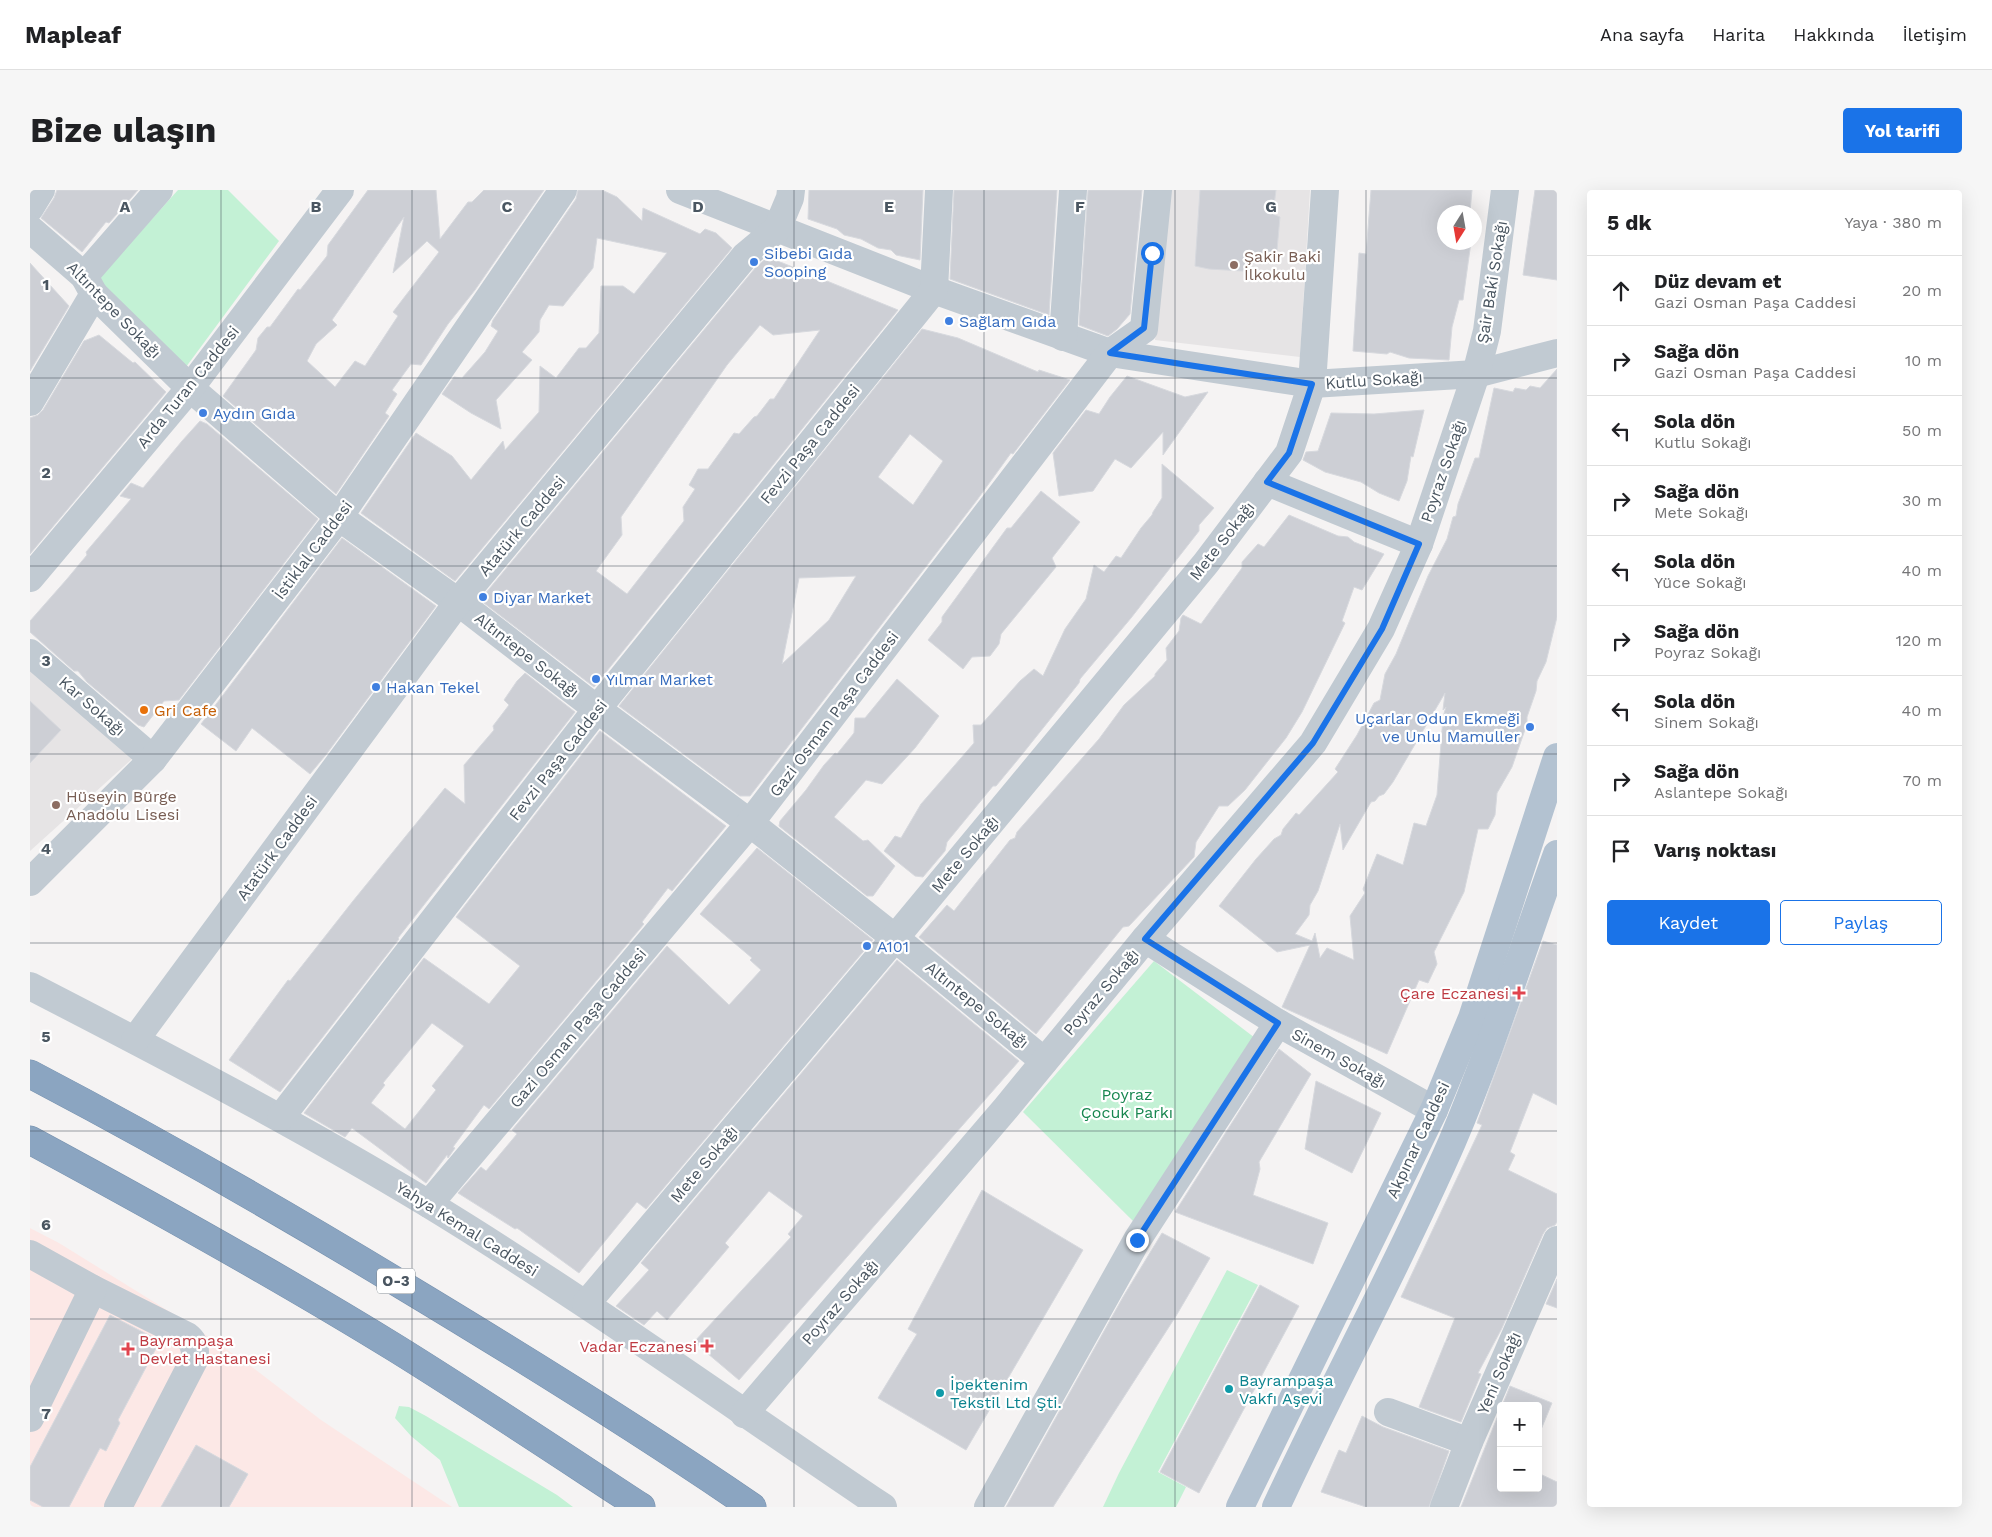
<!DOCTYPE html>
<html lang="tr">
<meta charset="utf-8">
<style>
:root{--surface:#fff;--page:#f6f6f6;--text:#202124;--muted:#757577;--line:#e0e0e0;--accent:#1a73e8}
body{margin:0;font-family:"Work Sans",sans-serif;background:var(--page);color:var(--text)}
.controls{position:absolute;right:15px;bottom:15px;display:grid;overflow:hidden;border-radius:5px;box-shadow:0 5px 20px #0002}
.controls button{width:45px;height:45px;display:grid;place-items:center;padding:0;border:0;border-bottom:1px solid var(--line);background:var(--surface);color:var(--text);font:25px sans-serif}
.compass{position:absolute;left:1407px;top:15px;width:45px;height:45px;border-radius:50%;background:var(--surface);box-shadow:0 5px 20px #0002;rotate:191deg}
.stop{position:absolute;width:15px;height:15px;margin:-11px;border:4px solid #1a73e8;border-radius:50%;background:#fff}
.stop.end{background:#1a73e8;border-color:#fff;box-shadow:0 1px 5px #0008}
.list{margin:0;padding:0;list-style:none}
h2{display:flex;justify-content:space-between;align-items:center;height:65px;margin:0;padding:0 20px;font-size:21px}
h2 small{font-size:16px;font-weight:400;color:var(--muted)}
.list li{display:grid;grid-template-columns:32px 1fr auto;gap:15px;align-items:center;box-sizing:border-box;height:70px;padding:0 20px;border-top:1px solid var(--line)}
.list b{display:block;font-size:19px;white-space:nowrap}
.list p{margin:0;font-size:16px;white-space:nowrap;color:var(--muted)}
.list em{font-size:16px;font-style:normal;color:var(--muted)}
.actions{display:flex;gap:10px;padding:15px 20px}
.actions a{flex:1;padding:11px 0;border:1px solid var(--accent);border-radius:5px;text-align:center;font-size:18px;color:var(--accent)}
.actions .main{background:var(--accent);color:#fff}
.icon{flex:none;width:28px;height:28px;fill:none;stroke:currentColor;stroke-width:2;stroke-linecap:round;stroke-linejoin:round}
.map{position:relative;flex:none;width:1527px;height:1317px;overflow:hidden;border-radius:5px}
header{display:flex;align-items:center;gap:30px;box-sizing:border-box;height:70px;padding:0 25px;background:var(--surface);border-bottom:1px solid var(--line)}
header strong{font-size:24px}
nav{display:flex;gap:28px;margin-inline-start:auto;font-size:18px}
.intro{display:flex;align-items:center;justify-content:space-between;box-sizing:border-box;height:120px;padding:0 30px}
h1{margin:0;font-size:35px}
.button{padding:12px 22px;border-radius:5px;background:var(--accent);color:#fff;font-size:18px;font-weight:700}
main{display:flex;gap:30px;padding:0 30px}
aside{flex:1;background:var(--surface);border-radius:5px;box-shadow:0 5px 20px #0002}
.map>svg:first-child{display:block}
.education{fill:#e6e4e5}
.medical{fill:#fce8e6}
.green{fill:#c3f1d5}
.building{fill:#cdcfd5;stroke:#d7d9de;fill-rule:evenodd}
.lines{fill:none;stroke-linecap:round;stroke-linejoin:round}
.highway-casing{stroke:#7690ad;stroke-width:29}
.minor{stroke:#c1cad2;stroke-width:28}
.major{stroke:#b3c2d1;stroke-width:28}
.highway{stroke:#8ba5c1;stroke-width:28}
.route{stroke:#1a73e8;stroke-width:6}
.grid{fill:none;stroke:#4a5661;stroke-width:1;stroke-opacity:0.55}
.shop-dot{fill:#3f7fe0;stroke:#fff;stroke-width:2}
.education-dot{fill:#8d6e63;stroke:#fff;stroke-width:2}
.food-dot{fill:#e8710a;stroke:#fff;stroke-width:2}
.health-dot{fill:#e0444e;stroke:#fff;stroke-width:2}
.culture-dot{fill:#0f9aa8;stroke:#fff;stroke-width:2}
.labels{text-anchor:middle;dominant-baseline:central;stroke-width:4.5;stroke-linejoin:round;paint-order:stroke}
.shield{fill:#fff;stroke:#808990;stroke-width:1}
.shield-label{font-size:15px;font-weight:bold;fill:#4a5661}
.shop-label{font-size:16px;fill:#366cbe;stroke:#fff;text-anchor:start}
.education-label{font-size:16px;fill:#785e54;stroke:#fff;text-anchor:start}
.street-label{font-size:16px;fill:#4a5661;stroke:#fff}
.food-label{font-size:16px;fill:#c56008;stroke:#fff;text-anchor:start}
.health-label{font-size:16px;fill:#be3a42;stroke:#fff;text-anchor:end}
.park-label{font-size:16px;fill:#17864f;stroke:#fff}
.culture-label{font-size:16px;fill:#0d838f;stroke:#fff;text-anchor:start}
.grid-label{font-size:16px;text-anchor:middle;font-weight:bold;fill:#4a5661;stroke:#fff;stroke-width:4.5;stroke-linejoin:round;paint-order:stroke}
</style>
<header>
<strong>Mapleaf</strong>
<nav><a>Ana sayfa</a><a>Harita</a><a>Hakkında</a><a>İletişim</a></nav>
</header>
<div class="intro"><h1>Bize ulaşın</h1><a class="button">Yol tarifi</a></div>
<main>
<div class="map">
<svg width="1527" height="1317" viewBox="0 0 1527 1317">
<rect width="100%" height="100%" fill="#f5f3f3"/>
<!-- education -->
<g class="education">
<polygon points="1140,0 1280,0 1270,167 1125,150"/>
<polygon points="0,478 103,568 0,661"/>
</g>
<!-- medical -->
<polygon class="medical" points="0,1038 29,1053 166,1138 226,1180 291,1230 422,1317 0,1317"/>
<!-- green -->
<g class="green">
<polygon points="148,0 198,0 249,51 156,177 67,90"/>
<polygon points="1124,771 1229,851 1103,1031 993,922"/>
<polygon points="1197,1080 1228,1095 1128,1282 1156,1297 1146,1317 1073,1317 1089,1283"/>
<polygon points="369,1216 379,1217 396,1226 527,1305 543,1317 429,1317 410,1270 381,1246 365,1228"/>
</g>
<!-- building -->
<g class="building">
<polygon points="27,0 108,0 79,33 76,32 52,62 11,28 24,8"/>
<path d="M338,0H406L410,49L438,12H442L454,0H514L445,100L418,134L391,175L381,174L362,200L367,204L355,223L359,226L306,304L193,206L226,160L228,148L237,137H240L268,99L270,100L297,66L298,55ZM374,27L363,83L397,51L409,62L363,122L368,126L335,176L325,171L305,197L277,171L286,154L307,135L302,130Z"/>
<polygon points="548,0 572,0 587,7 612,31 613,18 670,44 675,39 686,43 702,58 425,391 331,323 386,243 422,266 441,290 473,251 475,260 509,222 510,176 526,188 549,158 556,158 569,143 571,96 593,96 604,104 637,63 567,48 563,78 533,116 519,115 510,130 509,142 492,162 502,170 466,210 471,239 441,223 412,204 424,187 432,188 455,162 468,141 461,136 463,130 546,9"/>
<polygon points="779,0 893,0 890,70 866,65 861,60 848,58 831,49 814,45 807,39 778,29"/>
<polygon points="924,0 1027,0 1019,125 920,89"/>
<polygon points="1058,0 1112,0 1100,124 1087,139 1078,146 1049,135"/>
<polygon points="1170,0 1246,0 1243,24 1250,27 1246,71 1217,68 1213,81 1179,79 1165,76"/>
<polygon points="1341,0 1442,0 1440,22 1414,22 1414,52 1441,52 1433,110 1429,110 1422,137 1419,170 1379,168 1360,162 1357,164 1323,161 1329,63 1336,64"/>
<polygon points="1505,0 1527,0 1527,90 1493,85"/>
<path d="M738,67L868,120L564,497L450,410L726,77ZM730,135L743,145L790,140L744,209H740L727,226L724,227L709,244L704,243L678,279H668L659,295L665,299L653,317L654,331L597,404L566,381L592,345L591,327L697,175Z"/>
<polygon points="0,73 39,116 0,181"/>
<path d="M892,139L928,148L1008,182L1009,180L1040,190L983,264L981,263L947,310L720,606H710L589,516ZM880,244L913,271L883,315L848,287ZM826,386L799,430L752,474L769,388Z"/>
<polygon points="69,145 103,173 105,172 136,202 0,364 0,228 8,225 13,220 54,151"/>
<path d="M1527,179V427L1516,472L1507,491L1506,501L1497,527V534L1482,577L1467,603L1465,625L1458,639H1448L1434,702L1404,762L1407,774L1398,793L1389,790L1357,864L1252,817L1280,755L1247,762L1189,716L1226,669L1244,649L1251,645L1253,639L1266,623L1269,625L1308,582L1305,579L1327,545L1344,513L1350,510L1355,484L1366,464L1398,386L1417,349L1423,327L1426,326L1428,314L1445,268H1449L1464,198L1483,202L1485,198L1496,200L1500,196L1510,198ZM1415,503L1413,520L1416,517L1413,527L1407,605L1396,636L1384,633L1373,675L1347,664L1333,699L1335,703L1320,726L1324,770L1297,758L1290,768L1285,743L1282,751L1265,744L1279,725L1280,715L1288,701L1310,634L1313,660L1341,612L1345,611L1349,606L1354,604L1363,592Z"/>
<polygon points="1097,186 1155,207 1178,202 1133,265 1133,242 1101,278 1085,269 1063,301 1029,306 1023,263 1056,220 1069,224 1080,207"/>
<polygon points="1394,220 1383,267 1381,266 1377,291 1369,311 1349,303 1331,292 1295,282 1273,270 1276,262 1288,261 1301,223 1344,224"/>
<polygon points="170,231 177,234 288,329 149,510 134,511 114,537 108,535 57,492 48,481 44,481 0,442 0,431 37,389 57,365 56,362 101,309 90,306 101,293 113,298 152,251"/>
<polygon points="1132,274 1184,318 1169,335 1169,341 1101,428 1050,489 1049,493 990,567 966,596 963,596 917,652 915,661 893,687 885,686 854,661 865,646 871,648 891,614 944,553 943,535 951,535 990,491 1004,479 1013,486 1035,439 1056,409 1064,375 1074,382 1086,366 1091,368 1111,338 1122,325 1123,322 1132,308"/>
<polygon points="1011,301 1050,332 1022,368 1026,377 971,444 969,454 960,466 942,467 933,479 898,450 912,432 912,427 977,338 981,338"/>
<polygon points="1259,325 1308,346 1318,347 1324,352 1354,364 1332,400 1324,397 1312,431 1315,433 1272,522 1256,548 1215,600 1198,616 1189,616 1166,652 1164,667 1099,736 1093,737 1006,844 889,747 917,715 924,721 980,650 985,648 987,642 1069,549 1094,515 1125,486 1125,484 1137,470 1136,458 1149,441 1151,428 1153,425 1171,434 1212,378 1212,372 1228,354 1234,357"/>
<polygon points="312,348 406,416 295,566 280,584 222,538 206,561 171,534"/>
<polygon points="495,483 545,522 368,748 369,749 250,902 199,870 258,790 260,791 323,711 415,598 435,614 434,575 464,540 463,536 479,515 474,510 487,491"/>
<polygon points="867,489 909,526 885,558 852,594 836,590 804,627 833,651 838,650 865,676 843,706 837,706 749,636 750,631 776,600 794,575 805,563 807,564 824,543 825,528 835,528"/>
<polygon points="0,511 31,540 0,573"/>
<path d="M570,541L696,636L642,701L638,698L612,732L614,734L459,919L454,915L423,957L425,958L418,968L417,965L396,993L322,938L315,947L274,923L394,768L459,814L490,776L426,727ZM402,833L434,856L402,896L406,900L375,939L341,913L355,895L353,893Z"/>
<polygon points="727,658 843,750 616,1019 607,1012 549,1083 487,1038 485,1039 428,1003 451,977 456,981 487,944 482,940 637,756 699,815 731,780 720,770 722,768 670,724"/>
<polygon points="1513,751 1527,755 1527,915 1503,903 1480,962 1485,965 1478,980 1527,1004 1527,1032 1525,1035 1517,1038 1513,1044 1472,1138 1448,1183 1451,1184 1431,1232 1389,1217 1425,1128 1371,1107 1452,935 1447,933"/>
<polygon points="867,770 989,871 709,1190 664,1152 761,1047 758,1044 773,1026 739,1001 695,1053 699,1057 637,1130 627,1121 614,1135 586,1116 619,1080 611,1073"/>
<polygon points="1249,859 1281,884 1229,972 1230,979 1223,1005 1298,1033 1283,1074 1145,1022"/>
<polygon points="1286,891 1351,923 1322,983 1275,959"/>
<polygon points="952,1000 1053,1060 936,1260 848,1208 887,1144 878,1139"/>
<polygon points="1132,1043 1180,1068 1146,1126 1023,1317 976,1317 1093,1107"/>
<polygon points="1527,1089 1527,1118 1516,1114"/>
<polygon points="1230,1095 1269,1116 1169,1303 1130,1282"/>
<polygon points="80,1125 130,1151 88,1230 90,1233 76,1261 70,1258 39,1317 13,1317 0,1310 0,1277"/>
<polygon points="1480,1196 1522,1213 1508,1247 1508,1216 1472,1216"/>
<polygon points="1471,1218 1471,1298 1508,1298 1508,1283 1527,1292 1527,1317 1431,1317"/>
<polygon points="1332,1226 1353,1237 1419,1261 1399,1317 1336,1317 1291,1302 1309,1260 1316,1263"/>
<polygon points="166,1255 218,1284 199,1317 131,1317"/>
</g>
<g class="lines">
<defs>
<g id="highway">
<path d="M0,884C126,950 250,1021 372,1095C490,1166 608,1239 722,1317"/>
<path d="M0,950C124,1017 247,1085 367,1159C449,1210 530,1264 611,1317"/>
</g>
</defs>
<!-- highway casing -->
<use href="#highway" class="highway-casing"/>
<!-- minor -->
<g class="minor">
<polyline points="650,0 904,100 1080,163 1282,194 1446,184 1527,163"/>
<polyline points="0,18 11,0"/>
<polyline points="0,39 54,86 64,104 160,198 309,327 428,412 567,519 720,633 865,748 1014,871"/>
<polyline points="54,86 129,0"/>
<polyline points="1033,147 1043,0"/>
<polyline points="0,212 64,104"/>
<polyline points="1237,292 1389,354"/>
<polyline points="0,388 160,198 310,0"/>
<polyline points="0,463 123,569"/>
<polyline points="0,692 123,569 309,327 533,0"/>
<polyline points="1115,749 1248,833 1404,920"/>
<path d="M0,796C134,865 268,935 397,1013C553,1108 701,1215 853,1317"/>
<polyline points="105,850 428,412 715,66 747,39 760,8 761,0"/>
<polyline points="251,927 567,519 904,100 909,0"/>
<polyline points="399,1014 720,633 1080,163 1114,139 1128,0"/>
<path d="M0,1064L63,1099L157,1146C165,1152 166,1161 164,1170L88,1317"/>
<polyline points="556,1114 865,748 1176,373 1259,263 1282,194 1295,0"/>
<polyline points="1358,1222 1439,1252"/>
<polyline points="714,1224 976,918 1115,749 1283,553 1351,439 1389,354 1446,184 1457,141 1475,0"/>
<polyline points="0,1228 63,1099"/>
<polyline points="958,1317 1107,1050 1248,833"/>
<polyline points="1414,1317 1439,1252 1527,1050"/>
</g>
<!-- major -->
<g class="major">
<polyline points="1210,1317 1404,920 1442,828 1527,567"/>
<path d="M1246,1317C1303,1194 1368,1076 1422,952C1462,858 1492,760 1527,664"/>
</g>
<!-- highway -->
<use href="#highway" class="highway"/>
</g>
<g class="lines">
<!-- route -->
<polyline class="route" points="1107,1050 1248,833 1115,749 1283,553 1352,439 1389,354 1237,292 1259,263 1282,194 1080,163 1114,138 1122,63"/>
</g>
<!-- grid -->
<path class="grid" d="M191,0V1317M382,0V1317M573,0V1317M764,0V1317M954,0V1317M1145,0V1317M1336,0V1317M0,188H1527M0,376H1527M0,564H1527M0,753H1527M0,941H1527M0,1129H1527"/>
<!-- markers -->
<g class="shop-dot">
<circle cx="724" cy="72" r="5"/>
<circle cx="919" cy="131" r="5"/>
<circle cx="173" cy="223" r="5"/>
<circle cx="453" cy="407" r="5"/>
<circle cx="566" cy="489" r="5"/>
<circle cx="346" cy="497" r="5"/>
<circle cx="1500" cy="537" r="5"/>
<circle cx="837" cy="756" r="5"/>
</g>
<g class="education-dot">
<circle cx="1204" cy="75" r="5"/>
<circle cx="26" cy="615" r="5"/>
</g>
<circle class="food-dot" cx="114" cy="520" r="5"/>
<g class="health-dot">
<path d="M1486.5 795.5h5v5h5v5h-5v5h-5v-5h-5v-5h5z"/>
<path d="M674.5 1148.5h5v5h5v5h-5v5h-5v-5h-5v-5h5z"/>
<path d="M95.5 1151.5h5v5h5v5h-5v5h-5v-5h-5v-5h5z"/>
</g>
<g class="culture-dot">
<circle cx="1199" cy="1199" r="5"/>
<circle cx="910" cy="1203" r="5"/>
</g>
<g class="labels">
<!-- shield labels -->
<rect class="shield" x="347" y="1078.5" width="38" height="25" rx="4"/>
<g class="shield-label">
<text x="366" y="1091">O-3</text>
</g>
<!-- shop labels -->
<g class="shop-label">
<text x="734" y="63">Sibebi Gıda<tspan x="734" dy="18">Sooping</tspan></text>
<text x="929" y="131">Sağlam Gıda</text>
<text x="183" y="223">Aydın Gıda</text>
<text x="463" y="407">Diyar Market</text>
<text x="576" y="489">Yılmar Market</text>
<text x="356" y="497">Hakan Tekel</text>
<text x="1490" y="528" text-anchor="end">Uçarlar Odun Ekmeği<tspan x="1490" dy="18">ve Unlu Mamuller</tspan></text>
<text x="847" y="756">A101</text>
</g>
<!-- education labels -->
<g class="education-label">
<text x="1214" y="66">Şakir Baki<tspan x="1214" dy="18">İlkokulu</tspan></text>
<text x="36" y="606">Hüseyin Bürge<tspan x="36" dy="18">Anadolu Lisesi</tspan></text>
</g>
<!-- street labels -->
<g class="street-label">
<text transform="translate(1462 92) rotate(-81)">Şair Baki Sokağı</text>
<text transform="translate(84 120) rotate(46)">Altıntepe Sokağı</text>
<text transform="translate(1344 190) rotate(-4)">Kutlu Sokağı</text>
<text transform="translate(158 197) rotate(-51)">Arda Turan Caddesi</text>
<text transform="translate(780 254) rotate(-51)">Fevzi Paşa Caddesi</text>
<text transform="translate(1413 281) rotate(-71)">Poyraz Sokağı</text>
<text transform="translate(492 336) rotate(-50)">Atatürk Caddesi</text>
<text transform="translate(1192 351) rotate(-52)">Mete Sokağı</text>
<text transform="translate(283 360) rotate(-53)">İstiklal Caddesi</text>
<text transform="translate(497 465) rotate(38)">Altıntepe Sokağı</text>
<text transform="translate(62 516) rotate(41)">Kar Sokağı</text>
<text transform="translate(804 524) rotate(-53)">Gazi Osman Paşa Caddesi</text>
<text transform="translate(528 570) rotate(-52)">Fevzi Paşa Caddesi</text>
<text transform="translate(247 658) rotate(-54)">Atatürk Caddesi</text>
<text transform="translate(935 664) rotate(-50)">Mete Sokağı</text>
<text transform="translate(1071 802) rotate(-50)">Poyraz Sokağı</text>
<text transform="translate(947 815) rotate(39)">Altıntepe Sokağı</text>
<text transform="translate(548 838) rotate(-50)">Gazi Osman Paşa Caddesi</text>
<text transform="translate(1309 868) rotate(29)">Sinem Sokağı</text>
<text transform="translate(1388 950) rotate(-65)">Akpınar Caddesi</text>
<text transform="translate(674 974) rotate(-50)">Mete Sokağı</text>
<text transform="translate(437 1039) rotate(32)">Yahya Kemal Caddesi</text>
<text transform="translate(810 1112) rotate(-49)">Poyraz Sokağı</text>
<text transform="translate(1469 1183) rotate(-67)">Yeni Sokağı</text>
</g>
<!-- food labels -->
<g class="food-label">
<text x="124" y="520">Gri Cafe</text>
</g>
<!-- health labels -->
<g class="health-label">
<text x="1479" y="803">Çare Eczanesi</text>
<text x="109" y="1150" text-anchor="start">Bayrampaşa<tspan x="109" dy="18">Devlet Hastanesi</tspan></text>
<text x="667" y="1156">Vadar Eczanesi</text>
</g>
<!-- park labels -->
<g class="park-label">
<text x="1097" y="904">Poyraz<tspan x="1097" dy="18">Çocuk Parkı</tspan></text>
</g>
<!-- culture labels -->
<g class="culture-label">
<text x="1209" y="1190">Bayrampaşa<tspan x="1209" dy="18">Vakfı Aşevi</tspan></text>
<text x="920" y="1194">İpektenim<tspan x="920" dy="18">Tekstil Ltd Şti.</tspan></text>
</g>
</g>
<g class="grid-label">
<text x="95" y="22">A</text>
<text x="286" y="22">B</text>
<text x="477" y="22">C</text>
<text x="668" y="22">D</text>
<text x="859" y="22">E</text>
<text x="1050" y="22">F</text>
<text x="1241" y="22">G</text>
<text x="16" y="100">1</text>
<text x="16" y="288">2</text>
<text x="16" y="476">3</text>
<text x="16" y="664">4</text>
<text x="16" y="852">5</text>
<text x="16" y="1040">6</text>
<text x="16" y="1229">7</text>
</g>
</svg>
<div class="controls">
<button>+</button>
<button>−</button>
</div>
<svg class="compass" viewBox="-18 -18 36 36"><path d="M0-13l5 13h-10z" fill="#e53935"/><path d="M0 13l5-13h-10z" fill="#757577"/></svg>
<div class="stop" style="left:1122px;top:63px"></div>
<div class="stop end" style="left:1107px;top:1050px"></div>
</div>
<aside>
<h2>5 dk<small>Yaya · 380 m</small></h2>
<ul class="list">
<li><svg class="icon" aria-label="ahead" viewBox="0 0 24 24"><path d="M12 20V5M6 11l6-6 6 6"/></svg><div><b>Düz devam et</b><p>Gazi Osman Paşa Caddesi</p></div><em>20 m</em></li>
<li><svg class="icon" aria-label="right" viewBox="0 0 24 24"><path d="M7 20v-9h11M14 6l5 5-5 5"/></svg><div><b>Sağa dön</b><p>Gazi Osman Paşa Caddesi</p></div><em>10 m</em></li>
<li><svg class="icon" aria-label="left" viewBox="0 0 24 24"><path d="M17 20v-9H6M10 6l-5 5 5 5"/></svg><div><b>Sola dön</b><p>Kutlu Sokağı</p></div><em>50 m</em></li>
<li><svg class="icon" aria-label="right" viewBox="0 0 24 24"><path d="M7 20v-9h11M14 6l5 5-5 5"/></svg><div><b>Sağa dön</b><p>Mete Sokağı</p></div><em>30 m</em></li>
<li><svg class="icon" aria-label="left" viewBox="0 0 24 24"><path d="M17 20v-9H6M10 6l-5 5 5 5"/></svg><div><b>Sola dön</b><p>Yüce Sokağı</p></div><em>40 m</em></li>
<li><svg class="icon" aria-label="right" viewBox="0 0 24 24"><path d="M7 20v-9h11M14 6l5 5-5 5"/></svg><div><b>Sağa dön</b><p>Poyraz Sokağı</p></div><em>120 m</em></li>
<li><svg class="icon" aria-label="left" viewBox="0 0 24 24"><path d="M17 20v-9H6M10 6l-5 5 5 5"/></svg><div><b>Sola dön</b><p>Sinem Sokağı</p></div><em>40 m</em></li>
<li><svg class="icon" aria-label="right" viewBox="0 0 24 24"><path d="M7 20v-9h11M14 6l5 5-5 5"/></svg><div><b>Sağa dön</b><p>Aslantepe Sokağı</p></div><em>70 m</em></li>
<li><svg class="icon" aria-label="arrive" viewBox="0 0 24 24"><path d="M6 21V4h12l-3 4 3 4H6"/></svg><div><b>Varış noktası</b></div></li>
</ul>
<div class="actions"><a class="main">Kaydet</a><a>Paylaş</a></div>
</aside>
</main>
